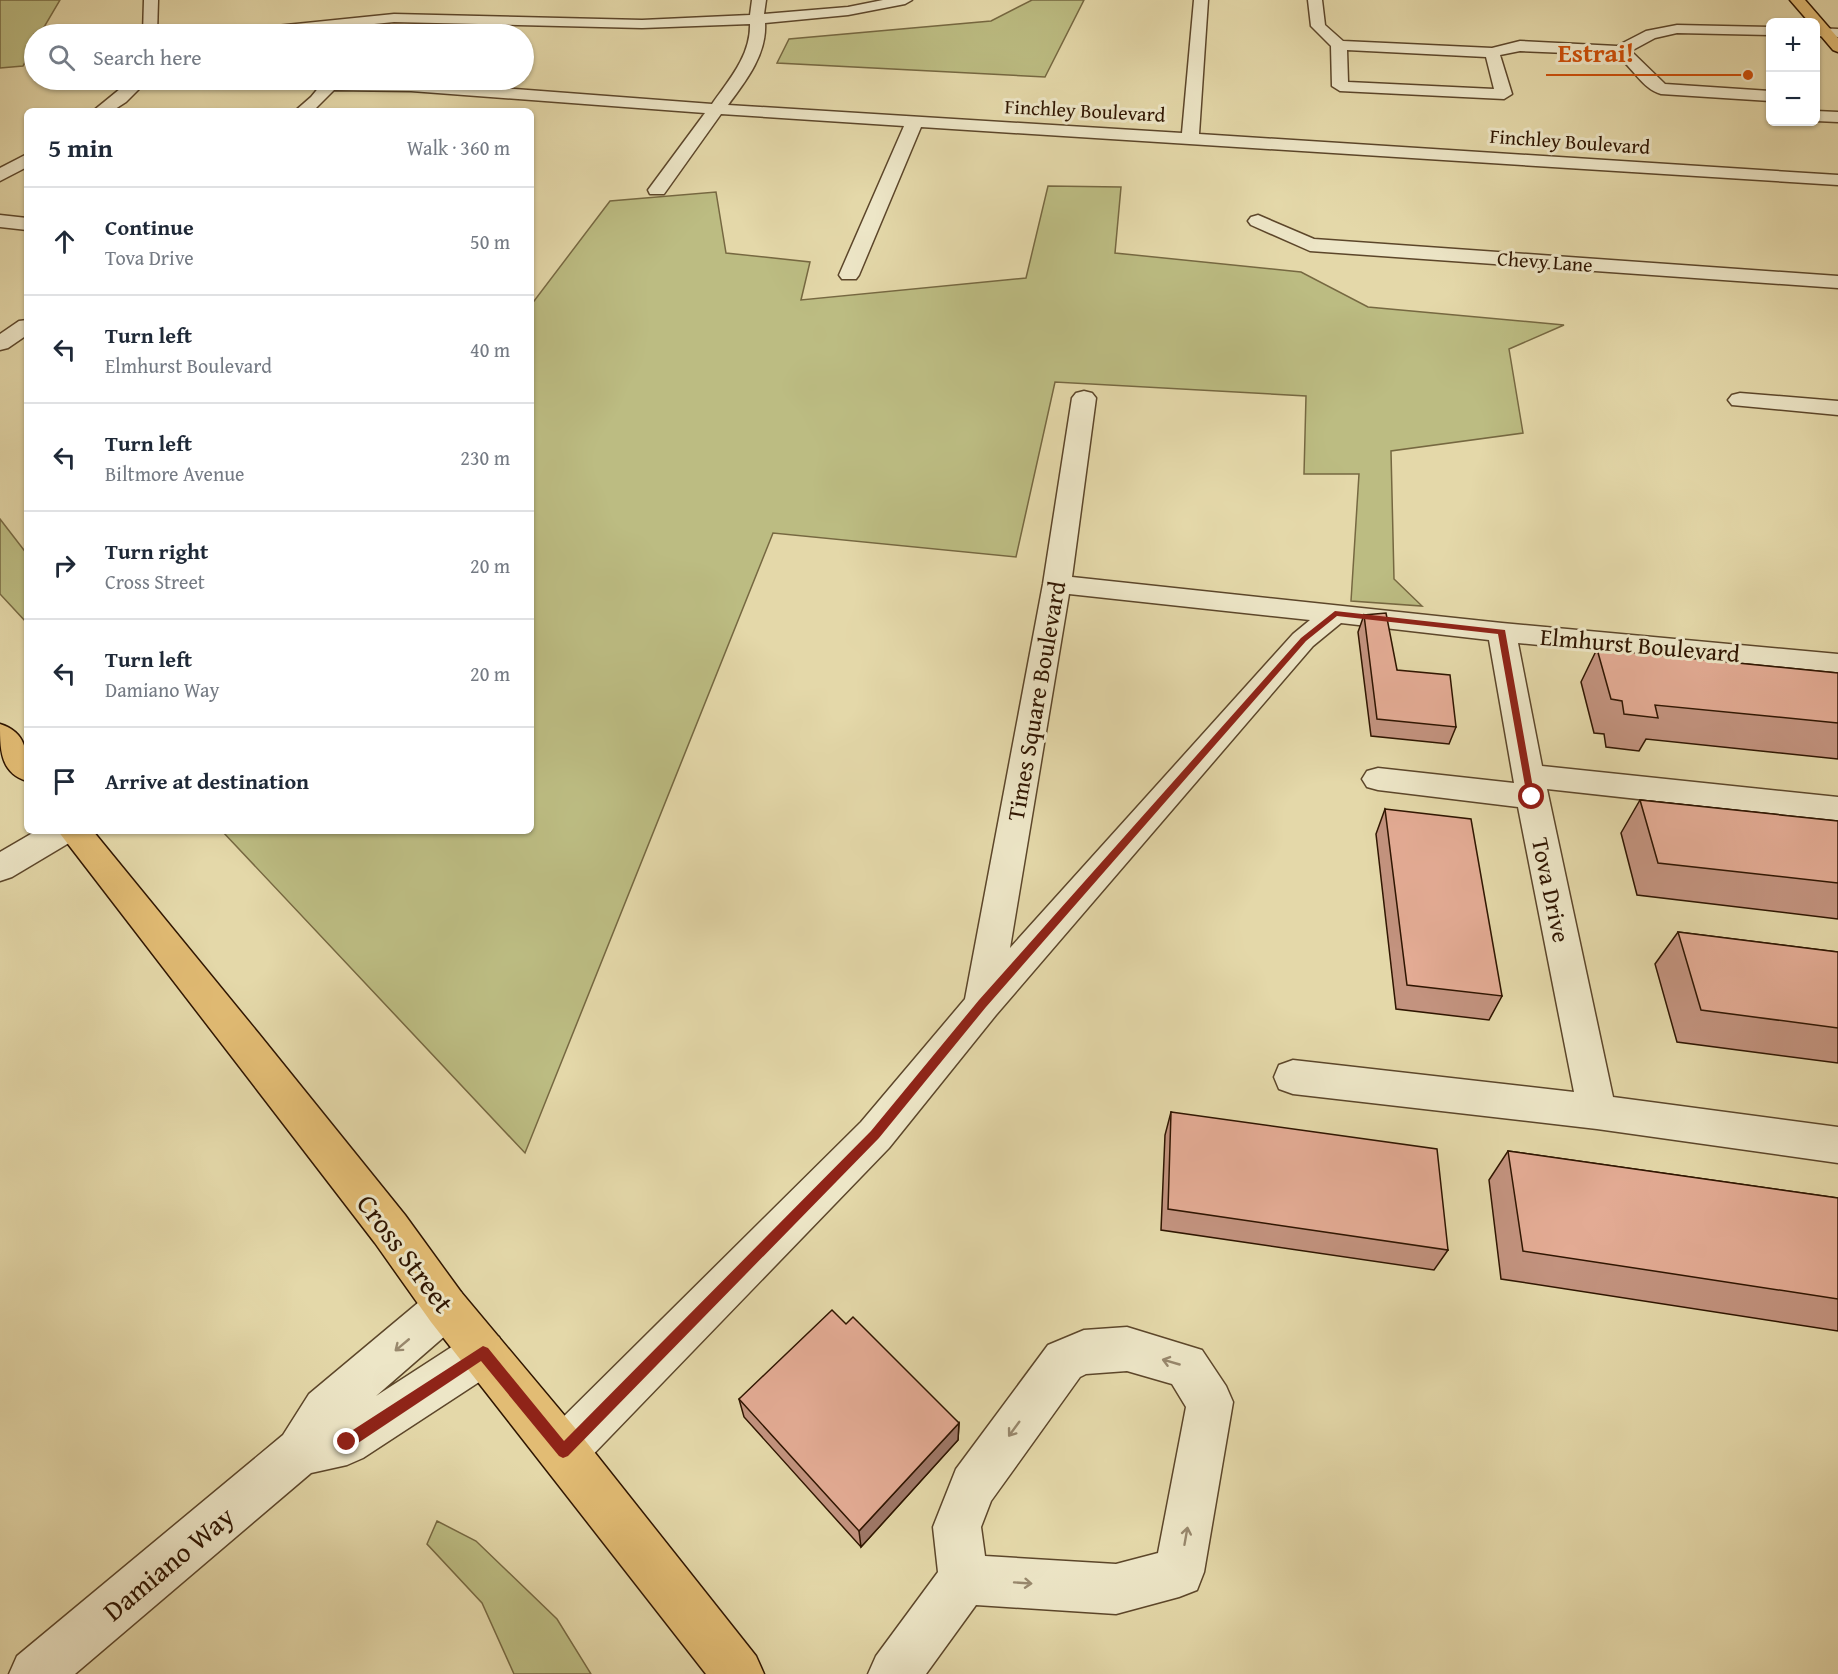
<!DOCTYPE html>
<meta charset="utf-8">
<style>
:root{--surface:#fff;--page:#f6f6f7;--text:#1f2937;--muted:#747a83;--line:#e0e1e3}
body{margin:0;font-family:"Gentium Book Plus",serif;background:var(--page);color:var(--text)}
.controls{position:absolute;right:18px;top:18px;display:grid;overflow:hidden;border-radius:9px;box-shadow:0 2px 4px #0004}
.controls button{width:54px;height:54px;display:grid;place-items:center;padding:0;border:0;border-bottom:2px solid var(--line);background:var(--surface);color:var(--text);font:30px sans-serif}
.stop{position:absolute;width:18px;height:18px;margin:-14px;border:4px solid #8f2418;border-radius:50%;background:#fff}
.stop.end{background:#8f2418;border-color:#fff;box-shadow:0 2px 6px #0008}
.list{margin:0;padding:0;list-style:none}
h2{display:flex;justify-content:space-between;align-items:center;height:78px;margin:0;padding:0 24px;font-size:26px}
h2 small{font-size:20px;font-weight:400;color:var(--muted)}
.list li{display:grid;grid-template-columns:39px 1fr auto;gap:18px;align-items:center;box-sizing:border-box;height:108px;padding:0 24px;border-top:2px solid var(--line)}
.list b{display:block;font-size:22px;white-space:nowrap}
.list p{margin:0;font-size:20px;white-space:nowrap;color:var(--muted)}
.list em{font-size:20px;font-style:normal;color:var(--muted)}
.icon{flex:none;width:33px;height:33px;fill:none;stroke:currentColor;stroke-width:2;stroke-linecap:round;stroke-linejoin:round}
.map{position:relative;flex:none;width:1838px;height:1674px;overflow:hidden}
.search{position:absolute;background:var(--surface);box-shadow:0 2px 4px #0004;left:24px;top:24px;width:510px;height:66px;display:flex;align-items:center;gap:15px;box-sizing:border-box;padding:0 21px;border-radius:33px;color:var(--muted);font-size:22px}
.panel{position:absolute;background:var(--surface);box-shadow:0 2px 4px #0004;left:24px;top:108px;width:510px;height:726px;border-radius:9px}
.map>svg:first-child{display:block}
.green{fill:#bcbc82;stroke:#766841;stroke-width:1.5}
.lines{fill:none;stroke-linecap:round;stroke-linejoin:round}
.minor-casing{stroke:#5c462a;stroke-width:3}
.major-casing{stroke:#2f1500;stroke-width:3}
.highway-casing{stroke:#2f1500;stroke-width:3}
.minor{fill:#ede6c7;fill-rule:evenodd}
.major{fill:#e2bc74;fill-rule:evenodd}
.highway{fill:#e2bc74;fill-rule:evenodd}
.wall{fill:#c3937f;stroke:#2f1500;stroke-width:1.5}
.shaded-wall{fill:#9f7868;stroke:#2f1500;stroke-width:1.5}
.building{fill:#e3ab94;stroke:#2f1500;stroke-width:1.5}
.oneway{stroke:#98886d}
.route{fill:#8f2418}
.labels{text-anchor:middle;dominant-baseline:central;stroke-width:6;stroke-linejoin:round;paint-order:stroke}
.far-street-label{font-size:20px;fill:#2f1500;stroke:#ede6c7}
.street-label{font-size:24px;fill:#2f1500;stroke:#ede6c7}
.near-street-label{font-size:28px;fill:#2f1500;stroke:#ede6c7}
.leader{fill:none;stroke:#cc4f0a;stroke-width:2}
.callout-dot{fill:#cc4f0a;stroke:#ede6c7;stroke-width:2}
.callout-label{font-size:26px;text-anchor:middle;font-weight:bold;fill:#cc4f0a;stroke:#ede6c7;stroke-width:6;stroke-linejoin:round;paint-order:stroke}
</style>
<div class="map">
<svg width="1838" height="1674" viewBox="0 0 1838 1674">
<rect width="100%" height="100%" fill="#e4d8a9"/>
<filter id="stains"><feTurbulence type="fractalNoise" baseFrequency=".00333" numOctaves="4"/><feColorMatrix values="0 0 0 0 .2 0 0 0 0 .09 0 0 0 0 .02 0 0 0 .5 -.17"/></filter>
<radialGradient id="worn" r=".72"><stop offset=".6" stop-color="#630" stop-opacity="0"/><stop offset="1" stop-color="#630" stop-opacity=".3"/></radialGradient>
<!-- green -->
<g class="green">
<polygon points="0,0 60,0 40,34 34,34 34,45 23,66 0,68"/>
<polygon points="1032,0 1084,0 1045,77 777,63 789,39 991,21"/>
<polygon points="1048,186 1121,187 1115,253 1301,272 1368,307 1564,325 1509,349 1523,433 1391,451 1394,579 1422,606 1351,601 1359,474 1304,474 1306,396 1055,382 1016,557 773,533 525,1153 222,831 531,831 531,305 610,201 716,192 726,253 810,262 801,300 1026,278"/>
<polygon points="0,519 27,554 27,623 0,594"/>
<polygon points="437,1521 476,1541 557,1619 591,1674 514,1674 482,1603 427,1544"/>
</g>
<g class="lines">
<defs>
<g id="minor">
<polygon points="144,0 158,0 157,34 143,34"/>
<path d="M752,0H766L764,14L848,7L883,0H912L905,4L848,15L765,23C767,54 746,81 728,105L1182,133L1194,0H1208L1199,134L1838,175V185L921,127L859,275L856,279H842L839,275L904,126L721,114L664,194H650L648,190L705,113L411,91L334,90L313,111H295L311,97L325,80L411,81L712,104C729,80 751,55 750,24L642,28L394,22L275,34H229L236,30L394,14L642,20L750,15Z"/>
<path d="M1308,0H1322L1325,25L1343,41L1492,48L1520,41L1617,46L1646,31L1677,25L1770,27V35L1677,33L1655,38L1631,51L1665,84L1770,91V101L1661,94C1642,89 1632,66 1616,55L1520,51L1500,55L1512,94L1504,99L1340,91L1332,86L1331,46L1311,26ZM1347,50L1486,57L1494,89L1348,82Z"/>
<polygon points="1816,28 1838,29 1838,37 1816,36"/>
<polygon points="131,80 148,80 126,102 112,111 93,111"/>
<polygon points="1816,111 1838,112 1838,122 1816,121"/>
<polygon points="27,154 27,167 0,181 0,168"/>
<polygon points="0,215 27,218 27,230 0,227"/>
<polygon points="1258,215 1314,239 1838,276 1838,288 1310,251 1251,225 1248,221 1251,217"/>
<polygon points="27,320 27,335 8,348 0,350 0,334 19,321"/>
<path d="M1084,391L1092,393L1096,398L1072,577L1502,623L1838,654V674L1518,643L1542,766L1838,797V821L1547,789L1613,1097L1838,1127V1163L1597,1129L1293,1094L1279,1089L1274,1077L1279,1065L1293,1060L1574,1092L1518,807L1378,790L1367,787L1362,779L1367,771L1378,768L1514,783L1489,640L1341,623L1313,646L996,1015L889,1148L580,1468L563,1474L546,1468L540,1451L546,1434L861,1122L965,999L1043,584L1072,398L1076,393ZM1069,594L1310,620L1293,634L1010,948Z"/>
<polygon points="1740,393 1838,401 1838,415 1732,405 1728,400 1732,395"/>
<polygon points="36,831 78,831 74,840 12,877 0,881 0,852"/>
<polygon points="446,1286 461,1292 468,1307 461,1322 376,1396 467,1337 483,1331 499,1337 505,1353 499,1369 363,1458 347,1465 311,1473 75,1674 9,1674 17,1656 283,1435 309,1394 431,1292"/>
<path d="M1127,1327L1202,1350L1226,1386L1233,1402L1204,1572L1197,1590L1179,1597L1116,1614L976,1605L926,1674H868L876,1656L938,1572L933,1527L956,1469L1048,1345L1084,1330ZM1127,1371L1172,1384L1186,1407L1158,1553L1116,1564L985,1556L981,1527L991,1501L1080,1377L1086,1374Z"/>
</g>
<g id="major">
<path d="M0,724C29,733 27,756 27,781C0,773 0,749 0,724Z"/>
<polygon points="58,831 93,831 259,1034 405,1215 461,1292 580,1434 756,1656 764,1674 706,1674 431,1322 375,1243"/>
</g>
<polygon id="highway" points="1790,0 1805,0 1838,38 1838,52 1833,50 1816,30 1816,22 1809,22"/>
</defs>
<!-- minor casing -->
<use href="#minor" class="minor-casing"/>
<!-- major casing -->
<use href="#major" class="major-casing"/>
<!-- highway casing -->
<use href="#highway" class="highway-casing"/>
<!-- minor -->
<use href="#minor" class="minor"/>
<!-- major -->
<use href="#major" class="major"/>
<!-- highway -->
<use href="#highway" class="highway"/>
</g>
<!-- wall -->
<g class="wall">
<polygon points="1364,615 1397,670 1456,727 1449,744 1371,736 1358,632"/>
<polygon points="1597,649 1838,673 1838,759 1646,739 1639,751 1606,747 1604,734 1594,733 1581,682"/>
<polygon points="1640,800 1838,821 1838,919 1637,895 1621,833"/>
<polygon points="1385,809 1502,996 1489,1020 1396,1009 1376,834"/>
<polygon points="1678,932 1838,952 1838,1063 1677,1042 1655,964"/>
<polygon points="1171,1112 1448,1250 1434,1270 1161,1230 1165,1135"/>
<polygon points="1508,1151 1838,1198 1838,1331 1501,1279 1489,1180"/>
<polygon points="846,1324 959,1423 958,1440 861,1547 744,1417 739,1399"/>
</g>
<!-- shaded-wall -->
<polygon class="shaded-wall" points="959,1423 958,1440 861,1547 859,1531"/>
<!-- building -->
<g class="building">
<polygon points="1386,613 1397,670 1450,675 1456,727 1377,719 1364,615"/>
<polygon points="1597,649 1838,673 1838,723 1655,705 1658,718 1624,714 1622,701 1611,699"/>
<polygon points="1640,800 1838,821 1838,883 1658,863"/>
<polygon points="1385,809 1471,819 1502,996 1407,985"/>
<polygon points="1678,932 1838,952 1838,1028 1701,1010"/>
<polygon points="1171,1112 1437,1149 1448,1250 1168,1209"/>
<polygon points="1508,1151 1838,1198 1838,1299 1523,1251"/>
<polygon points="832,1310 846,1324 853,1317 959,1423 859,1531 739,1399"/>
</g>
<!-- one-way arrows -->
<defs><path id="oneway-shaft" d="M-6 0H5M1.5-3L5.5 0L1.5 3" fill="none" stroke-width="1.6" stroke-linecap="round" stroke-linejoin="round" transform="scale(1.5)"/></defs>
<g class="oneway">
<use href="#oneway-shaft" transform="translate(402 1345) rotate(140)"/>
<use href="#oneway-shaft" transform="translate(1171 1362) rotate(-164)"/>
<use href="#oneway-shaft" transform="translate(1014 1429) rotate(126)"/>
<use href="#oneway-shaft" transform="translate(1186 1536) rotate(-80)"/>
<use href="#oneway-shaft" transform="translate(1023 1583) rotate(4)"/>
</g>
<!-- route -->
<polygon class="route" points="1335,611 1505,630 1535,799 1532,800 1527,797 1498,634 1337,616 1306,641 986,1007 879,1138 568,1456 563,1458 559,1456 481,1361 352,1447 347,1449 342,1447 340,1442 342,1437 483,1346 488,1348 564,1441 871,1131 979,1000 1301,638"/>
<g class="labels">
<!-- far-street labels -->
<g class="far-street-label">
<text transform="translate(1085 110) rotate(3)">Finchley Boulevard</text>
<text transform="translate(1570 141) rotate(4)">Finchley Boulevard</text>
<text transform="translate(1545 261) rotate(4)">Chevy Lane</text>
</g>
<!-- street labels -->
<g class="street-label">
<text transform="translate(1640 645) rotate(5)">Elmhurst Boulevard</text>
<text transform="translate(1036 701) rotate(-80)">Times Square Boulevard</text>
<text transform="translate(1551 890) rotate(78)">Tova Drive</text>
</g>
<!-- near-street labels -->
<g class="near-street-label">
<text transform="translate(406 1253) rotate(53)">Cross Street</text>
<text transform="translate(168 1563) rotate(-40)">Damiano Way</text>
</g>
</g>
<!-- callouts -->
<path class="leader" d="M1748 75L1646 75H1546"/>
<circle class="callout-dot" cx="1748" cy="75" r="6"/>
<g class="callout-label">
<text x="1596" y="62">Estrai!</text>
</g>
<rect width="100%" height="100%" filter="url(#stains)"/>
<rect width="100%" height="100%" fill="url(#worn)"/>
</svg>
<div class="controls">
<button>+</button>
<button>−</button>
</div>
<div class="stop" style="left:1532px;top:797px"></div>
<div class="stop end" style="left:347px;top:1442px"></div>
<div class="search"><svg class="icon" aria-label="search" viewBox="0 0 24 24"><circle cx="10" cy="10" r="6"/><path d="M15 15l6 6"/></svg>Search here</div>
<section class="panel">
<h2>5 min<small>Walk · 360 m</small></h2>
<ul class="list">
<li><svg class="icon" aria-label="ahead" viewBox="0 0 24 24"><path d="M12 20V5M6 11l6-6 6 6"/></svg><div><b>Continue</b><p>Tova Drive</p></div><em>50 m</em></li>
<li><svg class="icon" aria-label="left" viewBox="0 0 24 24"><path d="M17 20v-9H6M10 6l-5 5 5 5"/></svg><div><b>Turn left</b><p>Elmhurst Boulevard</p></div><em>40 m</em></li>
<li><svg class="icon" aria-label="left" viewBox="0 0 24 24"><path d="M17 20v-9H6M10 6l-5 5 5 5"/></svg><div><b>Turn left</b><p>Biltmore Avenue</p></div><em>230 m</em></li>
<li><svg class="icon" aria-label="right" viewBox="0 0 24 24"><path d="M7 20v-9h11M14 6l5 5-5 5"/></svg><div><b>Turn right</b><p>Cross Street</p></div><em>20 m</em></li>
<li><svg class="icon" aria-label="left" viewBox="0 0 24 24"><path d="M17 20v-9H6M10 6l-5 5 5 5"/></svg><div><b>Turn left</b><p>Damiano Way</p></div><em>20 m</em></li>
<li><svg class="icon" aria-label="arrive" viewBox="0 0 24 24"><path d="M6 21V4h12l-3 4 3 4H6"/></svg><div><b>Arrive at destination</b></div></li>
</ul>
</section>
</div>
